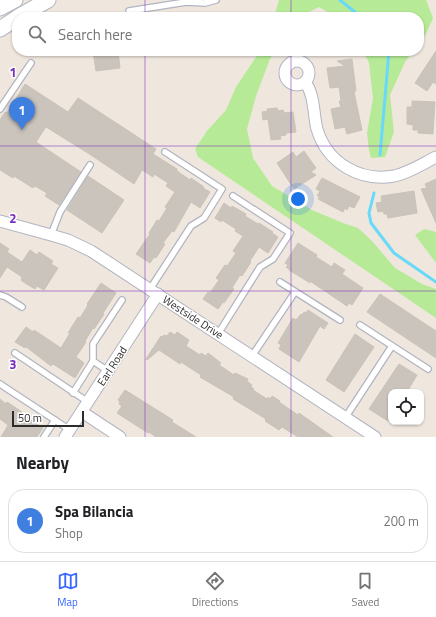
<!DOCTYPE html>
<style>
:root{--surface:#fff;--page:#f2f2f2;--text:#202124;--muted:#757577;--line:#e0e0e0;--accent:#3a67ff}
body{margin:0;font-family:"Titillium Web",sans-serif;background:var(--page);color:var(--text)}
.controls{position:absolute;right:12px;bottom:12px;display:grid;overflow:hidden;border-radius:8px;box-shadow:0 1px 3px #0004}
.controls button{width:36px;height:36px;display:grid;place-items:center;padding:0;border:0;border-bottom:1px solid var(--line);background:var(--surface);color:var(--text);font:20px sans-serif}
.scale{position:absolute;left:12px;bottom:10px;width:72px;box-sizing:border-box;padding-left:4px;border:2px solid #2c2c2c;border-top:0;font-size:11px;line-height:14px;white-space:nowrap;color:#2c2c2c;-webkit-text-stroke:3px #fff;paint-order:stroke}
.you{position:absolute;left:298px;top:199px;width:14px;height:14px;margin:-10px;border:3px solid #fff;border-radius:50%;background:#1a73e8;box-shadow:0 0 0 6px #1a73e833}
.badge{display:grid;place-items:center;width:26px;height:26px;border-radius:50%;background:var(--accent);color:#fff;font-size:13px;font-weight:700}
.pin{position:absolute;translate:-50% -33px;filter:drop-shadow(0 1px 2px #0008)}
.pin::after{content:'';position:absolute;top:21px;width:14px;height:12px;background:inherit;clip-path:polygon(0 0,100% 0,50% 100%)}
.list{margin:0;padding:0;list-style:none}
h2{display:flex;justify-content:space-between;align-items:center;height:52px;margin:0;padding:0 16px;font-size:17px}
h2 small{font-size:13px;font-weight:400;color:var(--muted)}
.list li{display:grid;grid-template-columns:26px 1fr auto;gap:12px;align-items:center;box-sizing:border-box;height:64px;margin:0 8px 8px;padding:0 8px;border:1px solid var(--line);border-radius:16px}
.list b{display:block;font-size:15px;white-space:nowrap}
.list p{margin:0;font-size:13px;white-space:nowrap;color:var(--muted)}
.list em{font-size:13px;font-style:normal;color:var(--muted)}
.icon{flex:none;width:22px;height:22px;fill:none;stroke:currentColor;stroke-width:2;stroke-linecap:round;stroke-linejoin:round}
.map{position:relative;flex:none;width:436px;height:437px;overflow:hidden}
.search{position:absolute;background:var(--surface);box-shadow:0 1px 3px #0004;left:12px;right:12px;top:12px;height:44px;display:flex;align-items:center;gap:10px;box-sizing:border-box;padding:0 14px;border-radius:16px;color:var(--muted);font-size:15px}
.sheet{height:124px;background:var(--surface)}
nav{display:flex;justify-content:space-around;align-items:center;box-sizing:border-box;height:56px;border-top:1px solid var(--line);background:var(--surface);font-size:11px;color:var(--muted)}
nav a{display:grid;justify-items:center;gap:2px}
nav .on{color:var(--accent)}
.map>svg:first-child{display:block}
.green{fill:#b6ea96}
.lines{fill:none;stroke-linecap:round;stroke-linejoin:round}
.stream{stroke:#69d9f9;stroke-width:3}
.building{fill:#cac4bd;stroke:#cbc3b7}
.service-casing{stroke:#b2b5c1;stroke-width:8}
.minor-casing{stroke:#b2b5c1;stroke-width:13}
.secondary-casing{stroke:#b2b5c1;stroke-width:17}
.service{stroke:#fff;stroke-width:5.5}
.minor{stroke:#fff;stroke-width:11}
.secondary{stroke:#fff;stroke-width:15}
.grid{fill:none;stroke:#7b2cbf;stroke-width:1;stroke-opacity:0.55}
.labels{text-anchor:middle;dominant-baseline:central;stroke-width:3;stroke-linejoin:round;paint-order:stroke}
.street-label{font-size:11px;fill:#2c2c2c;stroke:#fff}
.grid-label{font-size:13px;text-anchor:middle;font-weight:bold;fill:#7b2cbf;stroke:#fff;stroke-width:3;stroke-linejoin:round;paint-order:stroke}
</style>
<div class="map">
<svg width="436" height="437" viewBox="0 0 436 437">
<rect width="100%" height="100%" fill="#efe7de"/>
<!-- green -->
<g class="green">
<polygon points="279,0 426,0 433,18 426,34 419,43 419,17 336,17 319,7 299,17 274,17"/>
<polygon points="260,51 275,51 270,59 256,96 247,129 253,158 272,186 312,210 343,223 358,228 372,241 395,268 422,284 436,289 436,318 198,157 195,149 207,131 226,110 236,87"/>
<polygon points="363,51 413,51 405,62 390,95 394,132 385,157 371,158 369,150 367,133 373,98 369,63"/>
<polygon points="424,229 436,232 436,263 415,235"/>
</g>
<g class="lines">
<!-- stream -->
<g class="stream">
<polyline points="340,0 361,17"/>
<polyline points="380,155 389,51"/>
<polyline points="374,193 369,213 371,223 394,253 436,282"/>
</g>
</g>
<!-- building -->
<g class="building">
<polygon points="93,51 118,51 120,68 96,71"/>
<polygon points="436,51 436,84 433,82 427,91 415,83"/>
<polygon points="352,59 356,91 354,92 362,130 347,134 345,127 335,129 331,109 341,107 339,101 341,101 339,87 330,88 327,68 345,66 337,61"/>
<polygon points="25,84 68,112 78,98 156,149 153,154 177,169 177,171 190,180 191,178 204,187 203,188 210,192 200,208 191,202 174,232 172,231 163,243 165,244 156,258 154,257 150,263 136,254 150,234 149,233 157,220 159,221 167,208 165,207 175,192 166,186 168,183 154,174 153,177 142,170 134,184 91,155 46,127 36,142 81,172 59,205 45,196 47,193 35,186 33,188 14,176 13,178 0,170 0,120 5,112 7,113"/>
<polygon points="412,101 435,102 433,134 418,133 418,130 413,130 413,125 407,124 407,107 412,107"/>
<polygon points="277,108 278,111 283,110 284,113 293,112 296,132 286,133 286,135 280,136 281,139 271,140 268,119 263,120 262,112 268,111 267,109"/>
<polygon points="304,151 316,168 311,172 316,175 294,189 277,163 293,152 296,157"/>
<polygon points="88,176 124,200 102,233 67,210"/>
<polygon points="322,178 360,197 354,208 349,206 347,210 345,208 343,212 318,199 320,196 317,196 320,191 316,189"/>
<polygon points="436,179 436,223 421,189 427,188 425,184"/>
<polygon points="414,191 417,213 388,218 387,214 384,214 383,211 378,212 376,203 382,202 381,196"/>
<polygon points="224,203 231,208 232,206 246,214 245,216 258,224 259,223 273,232 272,233 278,237 268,253 259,247 250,261 251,262 242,276 240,275 232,288 234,289 224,303 223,302 218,309 203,299 208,292 210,293 219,280 216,278 225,265 227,266 236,253 233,251 243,236 235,231 236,229 222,220 221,222 215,218"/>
<polygon points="0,243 9,249 7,252 22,262 30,250 37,255 39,252 53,261 51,264 58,268 44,290 37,286 35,289 25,283 21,280 22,277 7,267 0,278"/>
<polygon points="298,243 317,255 316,257 332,267 334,263 345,270 342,274 363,288 352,305 349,303 347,306 310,281 310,283 289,270 289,269 286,267 288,265 285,263"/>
<polygon points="101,283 116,293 103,313 104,314 94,329 93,328 85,341 86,342 76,357 84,363 75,378 53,364 51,366 25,346 25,348 15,342 26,327 33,332 34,330 61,348 70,333 68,333 78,317 80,318 88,305 87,304"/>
<polygon points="380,294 436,331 436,358 367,312"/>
<polygon points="308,310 328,323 324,329 320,326 299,362 279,349 281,345 278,343 293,318 296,320 301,314 302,315 304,312 306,313"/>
<polygon points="170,332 175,335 177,332 189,340 186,346 200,355 201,353 206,356 208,353 221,363 219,365 234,375 235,373 248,379 247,381 252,385 251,387 254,389 253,390 267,399 268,397 270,399 272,396 280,401 279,402 298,415 299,413 333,437 298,437 282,427 279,430 265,421 266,419 233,399 234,397 200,377 201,375 181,362 180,364 159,350 147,360 146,359 161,336 163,337 164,335 167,336"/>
<polygon points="355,334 374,347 344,392 326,380"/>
<polygon points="399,364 417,375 407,392 391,392 391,415 388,421 369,409"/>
<polygon points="125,390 173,420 172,422 196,437 156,437 149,432 148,433 117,413 122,406 119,404 120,402 118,400"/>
<polygon points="0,399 6,404 7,402 22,412 21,413 43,428 37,437 1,437 8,425 0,419"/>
</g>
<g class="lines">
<defs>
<g id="service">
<polyline points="129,11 186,2 205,3 216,0"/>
<polyline points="0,109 31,63"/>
<polyline points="51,235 60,212 90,165"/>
<polyline points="280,282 340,320"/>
<polyline points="150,289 191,226 204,218 222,189 165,152"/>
<polyline points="0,295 6,297 22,307"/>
<polyline points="360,325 428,369"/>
<polyline points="218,334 260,267 273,259 290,233 233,196"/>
<polyline points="15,353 88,402"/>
<polyline points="252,356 295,292"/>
<polyline points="93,361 108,371"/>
<polyline points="0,384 70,430"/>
<polyline points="73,393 93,361 93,344 122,300"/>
<polyline points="345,418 392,346"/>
<polyline points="44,437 55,420"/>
</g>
<g id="minor">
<circle cx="297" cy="73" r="12"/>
<path d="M305,82C315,95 313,114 317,129C327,163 360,182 394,176C409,173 422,164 436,157"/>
<polyline points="0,221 51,235 68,240 91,251 375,437"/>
<polyline points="82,412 120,437"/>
<polyline points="65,437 158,294"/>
</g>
<g id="secondary">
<polyline points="0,8 15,0"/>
<polyline points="18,17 48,0"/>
<polyline points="0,29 17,18"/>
</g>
</defs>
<!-- service casing -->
<use href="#service" class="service-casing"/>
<!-- minor casing -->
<use href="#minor" class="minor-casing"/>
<!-- secondary casing -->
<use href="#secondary" class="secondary-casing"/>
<!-- service -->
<use href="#service" class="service"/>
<!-- minor -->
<use href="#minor" class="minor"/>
<!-- secondary -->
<use href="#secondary" class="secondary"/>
</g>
<!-- grid -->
<path class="grid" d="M145,0V17M291,0V17M145,51V437M291,51V437M0,146H436M0,291H436"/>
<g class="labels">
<!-- street labels -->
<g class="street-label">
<text transform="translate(193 317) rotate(33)">Westside Drive</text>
<text transform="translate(112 366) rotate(-57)">Earl Road</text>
</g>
</g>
<g class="grid-label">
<text x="13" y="77">1</text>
<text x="13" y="223">2</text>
<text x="13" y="369">3</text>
</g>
</svg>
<div class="controls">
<button><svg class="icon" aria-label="locate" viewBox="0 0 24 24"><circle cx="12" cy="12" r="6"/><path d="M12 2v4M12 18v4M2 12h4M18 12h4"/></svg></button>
</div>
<div class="scale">50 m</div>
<div class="you"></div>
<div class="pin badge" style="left:22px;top:130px;background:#3f7fe0">1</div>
<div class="search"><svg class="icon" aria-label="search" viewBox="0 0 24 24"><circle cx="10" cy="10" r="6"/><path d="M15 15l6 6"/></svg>Search here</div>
</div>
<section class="sheet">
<h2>Nearby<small></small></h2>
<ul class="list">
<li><span class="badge" style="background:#3f7fe0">1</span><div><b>Spa Bilancia</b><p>Shop</p></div><em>200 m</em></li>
</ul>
</section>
<nav>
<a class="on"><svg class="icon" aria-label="map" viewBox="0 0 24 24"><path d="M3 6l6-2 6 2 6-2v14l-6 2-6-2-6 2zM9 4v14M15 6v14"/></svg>Map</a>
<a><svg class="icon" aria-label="directions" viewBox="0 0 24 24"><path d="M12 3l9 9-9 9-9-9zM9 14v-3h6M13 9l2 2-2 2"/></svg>Directions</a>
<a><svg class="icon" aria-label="saved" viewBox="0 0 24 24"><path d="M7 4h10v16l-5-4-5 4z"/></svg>Saved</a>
</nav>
